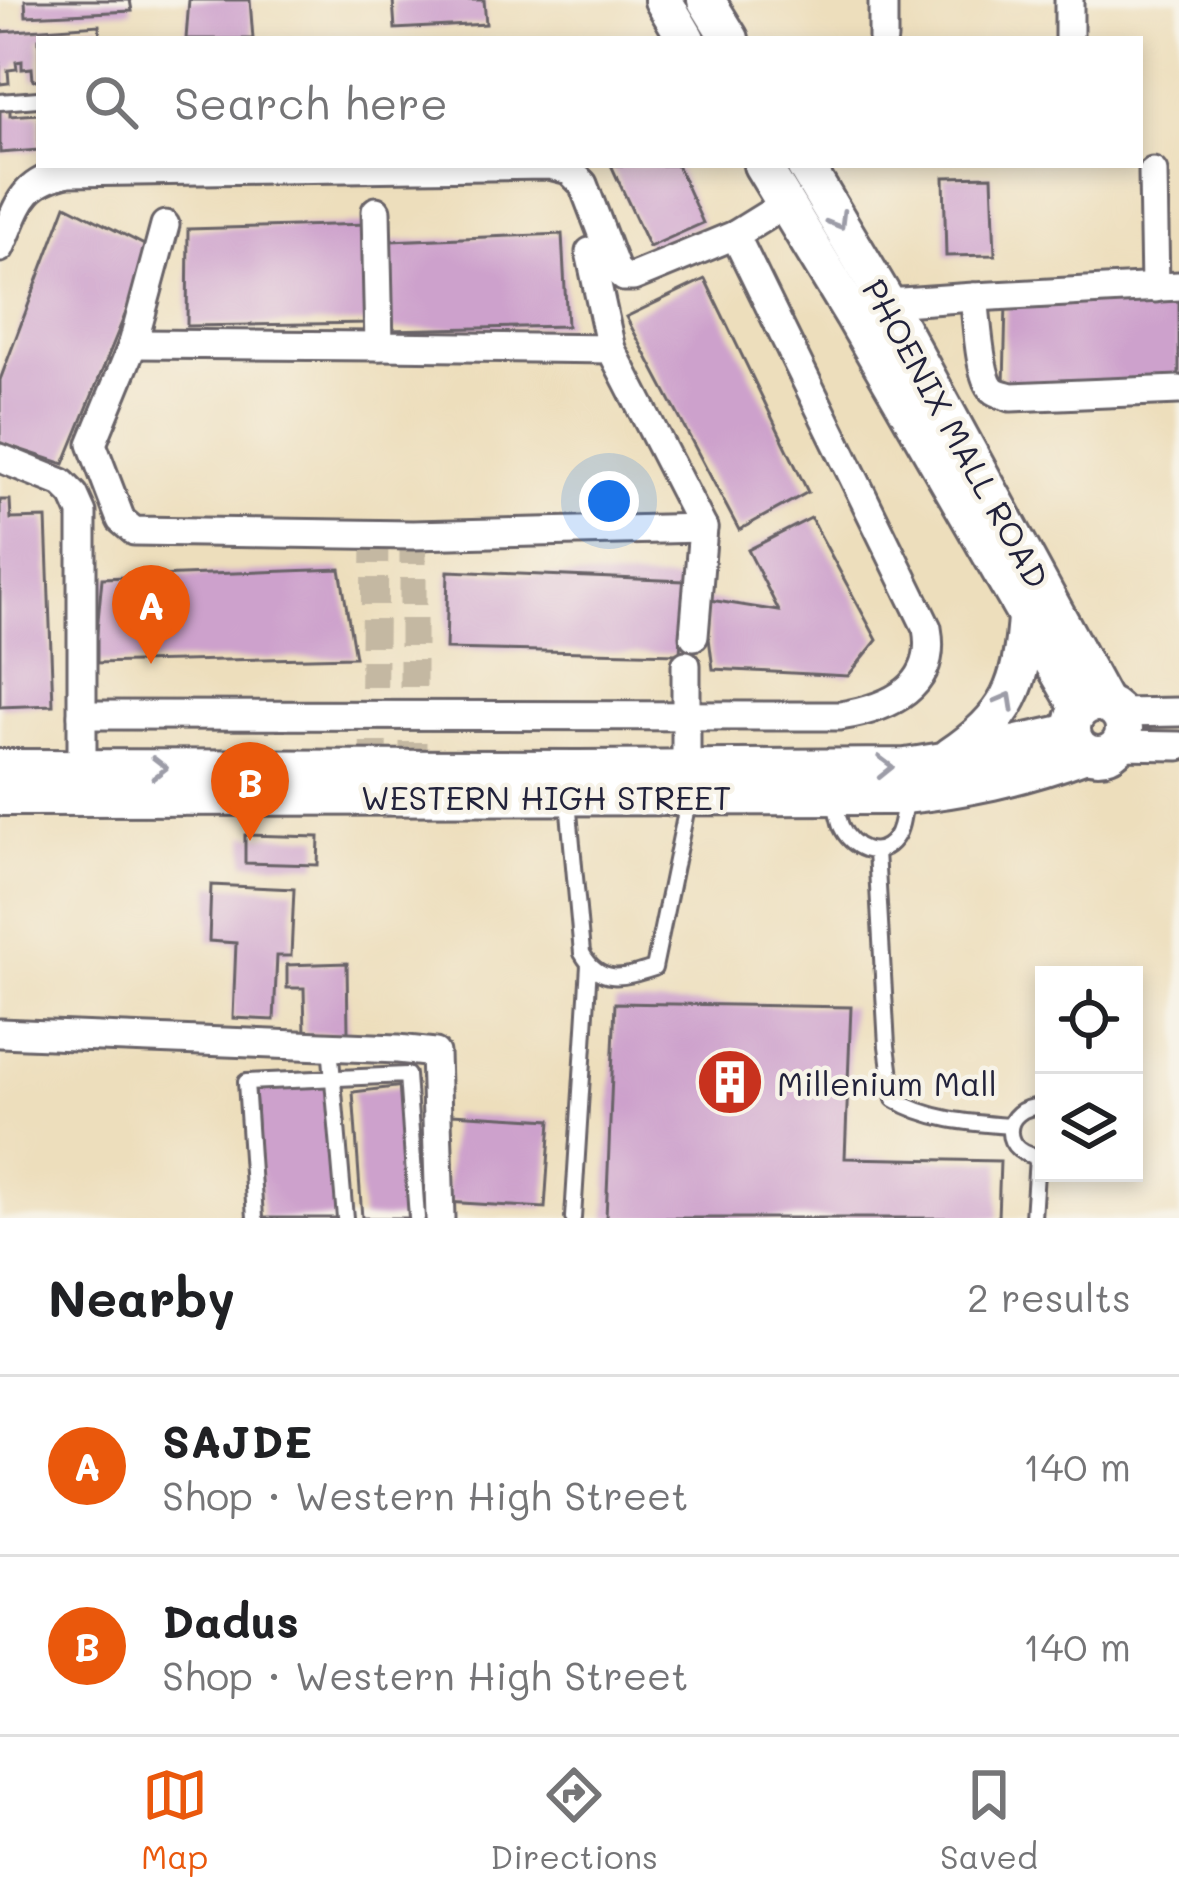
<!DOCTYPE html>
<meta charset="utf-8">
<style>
:root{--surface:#fff;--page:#f2f2f2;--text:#202124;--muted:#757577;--line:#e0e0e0;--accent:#ea580c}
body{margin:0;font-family:Mali,sans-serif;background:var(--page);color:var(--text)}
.controls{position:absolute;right:36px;bottom:36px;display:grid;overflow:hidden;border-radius:0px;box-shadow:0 6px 18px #0003}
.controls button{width:108px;height:108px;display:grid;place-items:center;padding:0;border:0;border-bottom:3px solid var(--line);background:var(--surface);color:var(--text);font:60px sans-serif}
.you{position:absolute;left:609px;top:501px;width:42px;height:42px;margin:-30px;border:9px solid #fff;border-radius:50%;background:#1a73e8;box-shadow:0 0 0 18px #1a73e833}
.badge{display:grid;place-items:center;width:78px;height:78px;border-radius:50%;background:var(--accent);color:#fff;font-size:39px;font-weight:700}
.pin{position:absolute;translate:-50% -99px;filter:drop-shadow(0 3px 6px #0008)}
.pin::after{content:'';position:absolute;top:63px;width:42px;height:36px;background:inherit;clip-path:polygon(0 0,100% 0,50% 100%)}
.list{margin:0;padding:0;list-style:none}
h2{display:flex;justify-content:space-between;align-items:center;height:156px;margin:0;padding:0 48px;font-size:51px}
h2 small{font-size:39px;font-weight:400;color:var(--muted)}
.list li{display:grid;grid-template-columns:78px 1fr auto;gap:36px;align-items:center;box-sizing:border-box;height:180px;padding:0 48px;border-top:3px solid var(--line)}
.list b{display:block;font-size:45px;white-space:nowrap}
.list p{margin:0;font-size:39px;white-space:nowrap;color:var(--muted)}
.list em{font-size:39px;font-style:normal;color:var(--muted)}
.icon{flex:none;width:66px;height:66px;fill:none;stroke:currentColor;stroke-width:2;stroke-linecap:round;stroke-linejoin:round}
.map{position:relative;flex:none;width:1179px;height:1218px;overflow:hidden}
.search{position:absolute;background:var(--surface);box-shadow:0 6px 18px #0003;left:36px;right:36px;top:36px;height:132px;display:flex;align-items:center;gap:30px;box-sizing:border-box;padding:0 42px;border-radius:0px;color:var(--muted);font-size:45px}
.sheet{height:516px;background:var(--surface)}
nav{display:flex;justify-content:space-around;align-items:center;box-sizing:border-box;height:168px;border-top:3px solid var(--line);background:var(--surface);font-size:33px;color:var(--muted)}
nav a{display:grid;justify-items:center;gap:6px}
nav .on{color:var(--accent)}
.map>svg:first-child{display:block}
.building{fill:#cda1cc}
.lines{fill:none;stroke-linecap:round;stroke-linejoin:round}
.street-tunnel{stroke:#c4b8a2;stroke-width:27;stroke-dasharray:27 14;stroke-linecap:butt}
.lane-casing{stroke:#696468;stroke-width:20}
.street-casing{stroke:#696468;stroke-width:33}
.secondary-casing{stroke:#696468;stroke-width:42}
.lane{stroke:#fff;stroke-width:14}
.street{stroke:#fff;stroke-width:27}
.secondary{stroke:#fff;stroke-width:36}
.oneway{stroke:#9c9ca7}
.labels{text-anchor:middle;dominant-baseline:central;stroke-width:9;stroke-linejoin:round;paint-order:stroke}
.street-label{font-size:33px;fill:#22223b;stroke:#f7f3e8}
.poi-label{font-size:33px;fill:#22223b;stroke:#f7f3e8;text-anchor:start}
</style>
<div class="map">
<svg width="1179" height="1218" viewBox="0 0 1179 1218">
<rect width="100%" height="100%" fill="#f7f3e8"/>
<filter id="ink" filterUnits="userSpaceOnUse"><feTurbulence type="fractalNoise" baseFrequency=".00833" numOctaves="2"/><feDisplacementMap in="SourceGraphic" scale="24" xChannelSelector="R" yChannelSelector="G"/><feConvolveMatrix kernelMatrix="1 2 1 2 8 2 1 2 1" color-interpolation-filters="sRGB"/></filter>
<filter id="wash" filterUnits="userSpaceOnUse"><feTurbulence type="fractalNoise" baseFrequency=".004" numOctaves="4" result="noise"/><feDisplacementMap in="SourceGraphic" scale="48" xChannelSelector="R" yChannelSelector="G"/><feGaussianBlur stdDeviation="2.7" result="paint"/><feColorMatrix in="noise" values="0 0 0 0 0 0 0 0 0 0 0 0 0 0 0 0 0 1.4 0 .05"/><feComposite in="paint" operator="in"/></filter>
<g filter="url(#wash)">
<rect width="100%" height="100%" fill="#eddebc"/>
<g id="blocks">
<!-- building -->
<g class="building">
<polygon points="25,0 130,0 132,11 26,16"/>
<polygon points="189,0 250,0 253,39 186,39"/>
<polygon points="393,0 484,0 486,24 395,29"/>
<polygon points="99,25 100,39 39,39 39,80 33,80 32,68 22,69 22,61 16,62 17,69 8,70 9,83 0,84 0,32"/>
<polygon points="10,109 10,116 39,114 39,150 0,153 0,110"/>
<polygon points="611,165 677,165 703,223 649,247"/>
<polygon points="992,176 995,255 946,256 944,177"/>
<polygon points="66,205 152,249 64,464 0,443 0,380"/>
<polygon points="368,224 370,323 187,326 188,229"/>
<polygon points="562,234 567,326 386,330 390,241"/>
<polygon points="705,279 808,492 739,530 626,317"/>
<polygon points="1179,299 1179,382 1004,386 1006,303"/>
<polygon points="0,500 10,500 11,519 46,518 53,705 0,707"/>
<polygon points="811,518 877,640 848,676 713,669 704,599 779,611 748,550"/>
<polygon points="340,569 355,657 94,663 102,578"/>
<polygon points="448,571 684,581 680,654 446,649"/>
<polygon points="245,835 319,837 318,865 245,863"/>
<polygon points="211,885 294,889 291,956 277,956 274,1020 233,1018 236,943 209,941"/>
<polygon points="347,963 348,1033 305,1034 304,988 287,988 287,965"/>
<polygon points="615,1003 851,1007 845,1158 1000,1161 998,1218 606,1218"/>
<polygon points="330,1080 340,1218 262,1218 255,1086"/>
<polygon points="404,1086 411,1218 362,1218 353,1092"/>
<polygon points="452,1114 551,1120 545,1208 446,1202"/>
</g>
</g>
</g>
<g filter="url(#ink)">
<use href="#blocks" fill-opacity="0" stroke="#696468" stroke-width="3"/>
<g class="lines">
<!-- street-tunnel -->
<g class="street-tunnel">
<polyline points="373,769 375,534"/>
<polyline points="413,769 413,535"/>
</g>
<defs>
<g id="lane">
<polyline points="0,102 38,99"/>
<path d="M834,797C836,806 838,817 841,826C851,848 878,862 895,838C902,828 903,812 905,800"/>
<path d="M568,801L582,953C600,985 623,978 654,968L689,797"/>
<path d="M876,851L887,1046L894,1099C928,1120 971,1123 1010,1126"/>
<polyline points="330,1046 345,1218"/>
<path d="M1044,1107C998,1104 999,1159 1044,1156"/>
<polyline points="255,1218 246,1082 407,1075 417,1218"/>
<polyline points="573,1218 589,965"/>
<polyline points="1033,1218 1037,1157"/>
</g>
<g id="street">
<polyline points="883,0 883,39"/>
<polyline points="1069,0 1069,39"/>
<polyline points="1153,172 1155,288"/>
<polyline points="376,211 379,346 611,349"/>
<polyline points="165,225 133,344 92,444 121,520 134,531 413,535 703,528"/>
<path d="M0,248C19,206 19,183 68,172L549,165L569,170L583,184L616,270L624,277H633L735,235L785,204"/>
<polyline points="590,252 611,349 703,528 694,636"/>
<path d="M974,297C977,316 979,376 992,389C997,394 1005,395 1011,397L1179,390"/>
<polyline points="873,308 887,303 974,297 1179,286"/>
<polyline points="133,344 379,346"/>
<polyline points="0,458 62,483 74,495 82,513 82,768"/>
<polyline points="1119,713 1179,712"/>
<path d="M82,715L840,716C890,708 938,687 927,628L735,235"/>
<polyline points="1118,745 1179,746"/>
<polyline points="686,769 686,665"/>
<polyline points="0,1033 398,1049 435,1053 440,1218"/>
</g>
<g id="secondary">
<polyline points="663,0 686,39"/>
<polyline points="706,0 730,39"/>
<polyline points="762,165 853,315 1080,709"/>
<polyline points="805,165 887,303 1105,704"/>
<circle cx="1098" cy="729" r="26"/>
<path d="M951,756C1009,717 1022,685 1026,616"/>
<polyline points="0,768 578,769 906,767 943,761 1071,732"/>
<path d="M0,797L895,796C964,789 1022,777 1086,753"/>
</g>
</defs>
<!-- lane casing -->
<use href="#lane" class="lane-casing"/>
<!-- street casing -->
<use href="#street" class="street-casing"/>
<!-- secondary casing -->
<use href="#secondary" class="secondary-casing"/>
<!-- lane -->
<use href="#lane" class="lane"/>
<!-- street -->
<use href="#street" class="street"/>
<!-- secondary -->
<use href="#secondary" class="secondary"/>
</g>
<!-- one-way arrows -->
<defs><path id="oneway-chevron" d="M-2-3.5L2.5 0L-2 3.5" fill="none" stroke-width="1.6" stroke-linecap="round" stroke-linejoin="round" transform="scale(3)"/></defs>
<g class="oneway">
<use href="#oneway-chevron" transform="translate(838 221) rotate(59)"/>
<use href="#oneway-chevron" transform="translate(1006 701) rotate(-61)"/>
<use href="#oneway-chevron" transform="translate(885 767) rotate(-1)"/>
<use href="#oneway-chevron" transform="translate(159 768)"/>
</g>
</g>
<!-- icons -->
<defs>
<symbol id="building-disc" viewBox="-11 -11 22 22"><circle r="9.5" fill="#c8321e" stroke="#f7f3e8"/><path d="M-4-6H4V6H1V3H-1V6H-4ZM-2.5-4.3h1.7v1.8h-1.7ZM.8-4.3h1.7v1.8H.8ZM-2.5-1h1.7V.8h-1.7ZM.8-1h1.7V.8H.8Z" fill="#fff"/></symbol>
</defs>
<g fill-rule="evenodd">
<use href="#building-disc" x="692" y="1044" width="76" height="76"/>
</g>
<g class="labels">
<!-- street labels -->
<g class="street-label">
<text transform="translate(957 433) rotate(61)">PHOENIX MALL ROAD</text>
<text x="546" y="796">WESTERN HIGH STREET</text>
</g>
<!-- poi labels -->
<g class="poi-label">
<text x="777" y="1082">Millenium Mall</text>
</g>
</g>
</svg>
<div class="controls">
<button><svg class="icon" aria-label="locate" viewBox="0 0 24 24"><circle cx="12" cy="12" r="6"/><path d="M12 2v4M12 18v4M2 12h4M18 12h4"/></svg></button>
<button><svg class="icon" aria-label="layers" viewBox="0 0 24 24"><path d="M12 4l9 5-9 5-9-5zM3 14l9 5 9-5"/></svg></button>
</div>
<div class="you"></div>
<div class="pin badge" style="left:151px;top:664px">A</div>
<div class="pin badge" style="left:250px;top:841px">B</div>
<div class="search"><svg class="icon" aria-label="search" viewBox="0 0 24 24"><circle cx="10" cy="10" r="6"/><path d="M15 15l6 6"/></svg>Search here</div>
</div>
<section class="sheet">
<h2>Nearby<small>2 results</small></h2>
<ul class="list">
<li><span class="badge">A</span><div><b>SAJDE</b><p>Shop · Western High Street</p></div><em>140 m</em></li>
<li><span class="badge">B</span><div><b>Dadus</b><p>Shop · Western High Street</p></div><em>140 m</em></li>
</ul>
</section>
<nav>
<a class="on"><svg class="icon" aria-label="map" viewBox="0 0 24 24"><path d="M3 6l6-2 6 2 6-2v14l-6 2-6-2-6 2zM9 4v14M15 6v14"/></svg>Map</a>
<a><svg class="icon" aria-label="directions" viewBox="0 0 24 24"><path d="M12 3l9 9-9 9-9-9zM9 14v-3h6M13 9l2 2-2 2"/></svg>Directions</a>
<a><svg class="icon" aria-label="saved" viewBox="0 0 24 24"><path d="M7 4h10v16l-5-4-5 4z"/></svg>Saved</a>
</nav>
